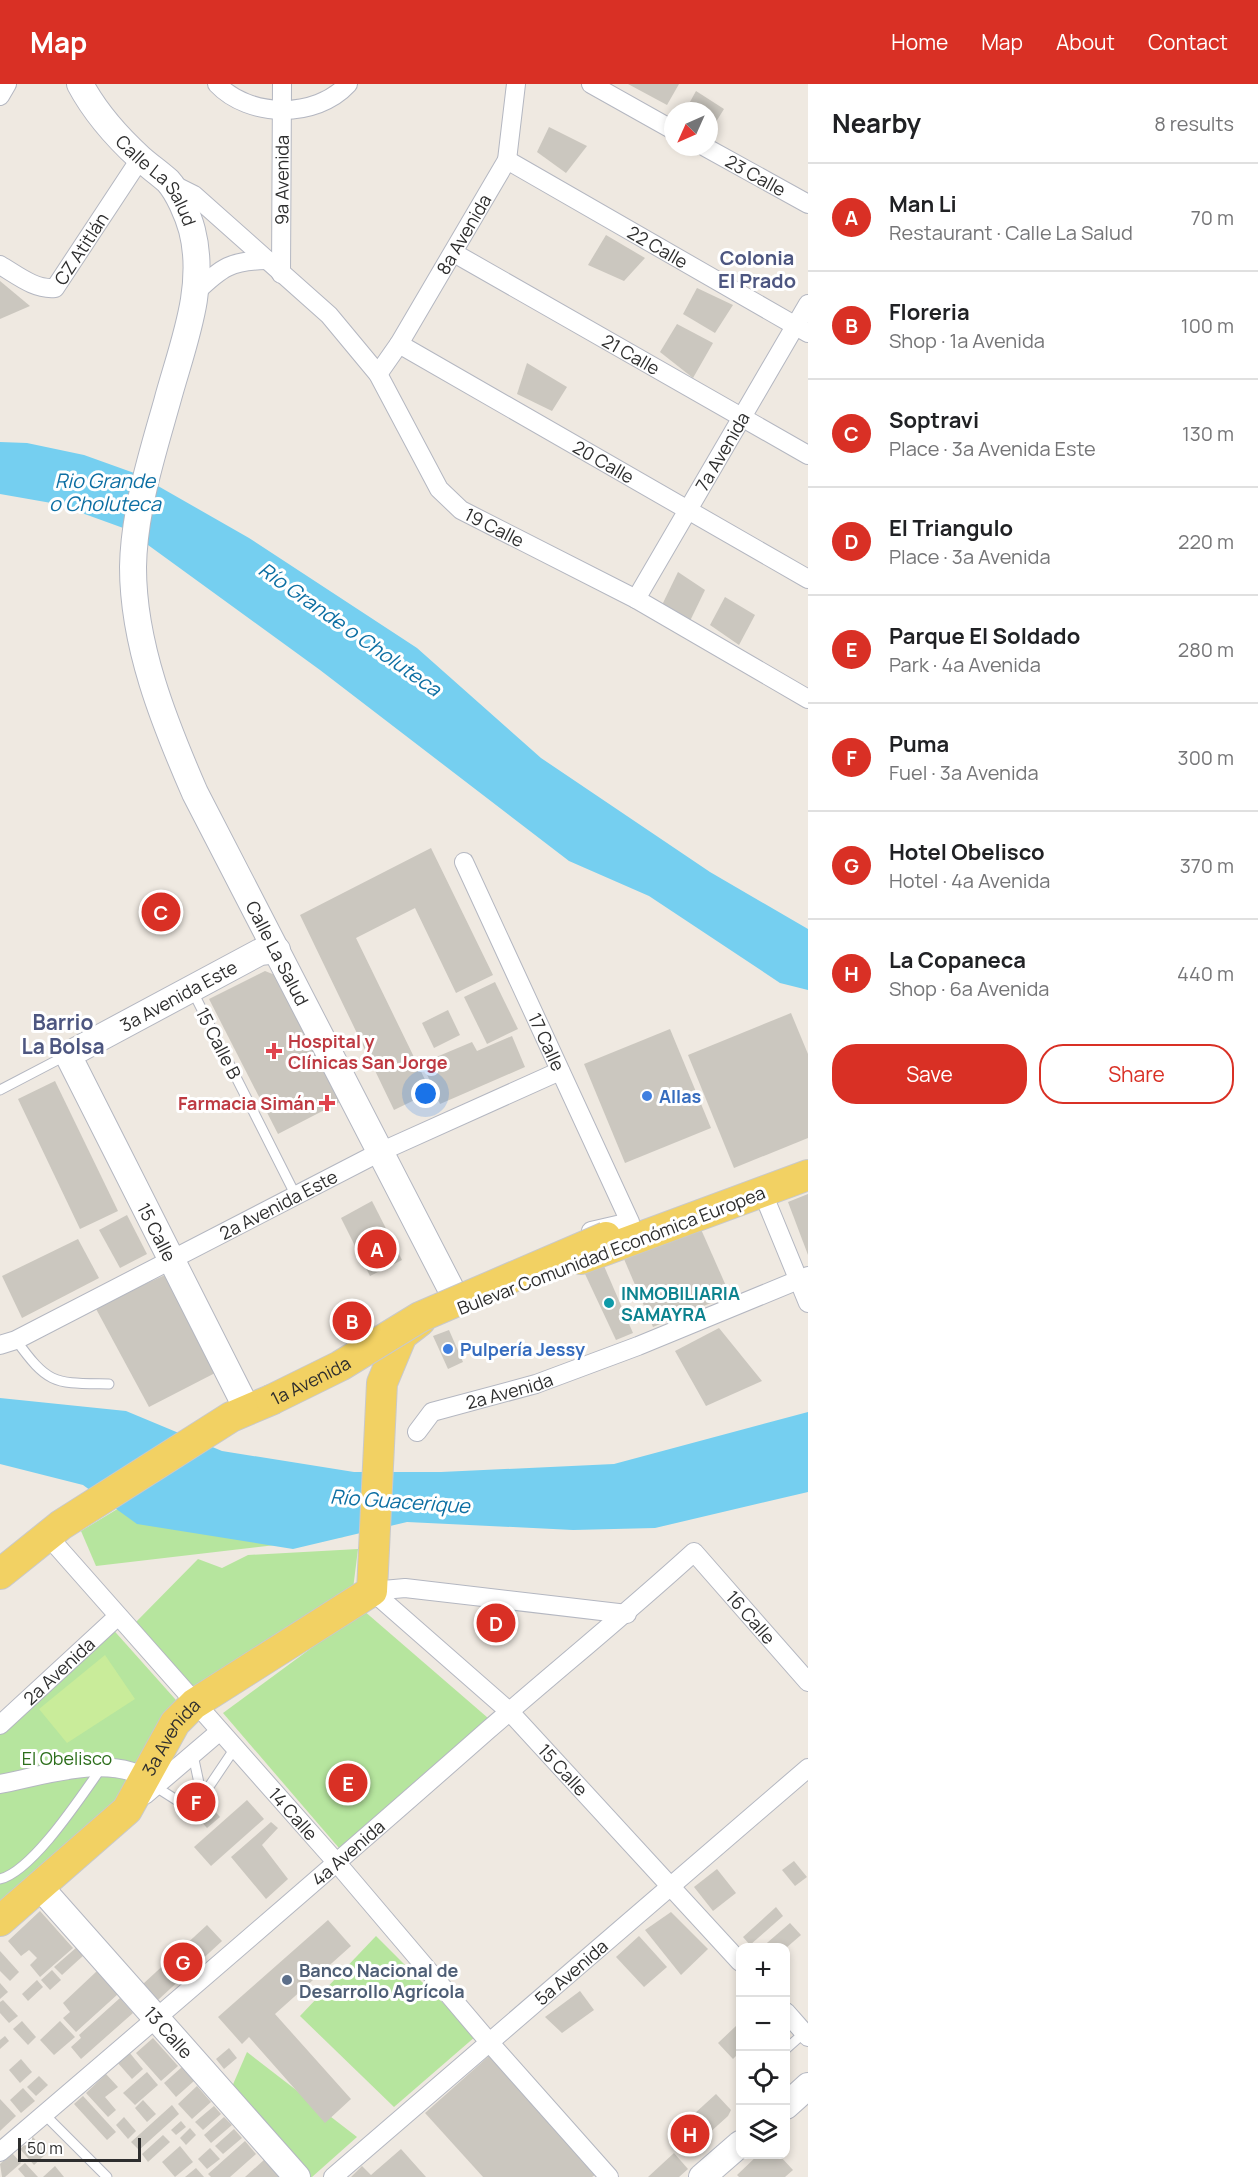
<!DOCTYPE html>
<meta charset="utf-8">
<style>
:root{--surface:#fff;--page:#f6f6f6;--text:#202124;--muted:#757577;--line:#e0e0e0;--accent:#d93025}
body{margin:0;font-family:Manrope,sans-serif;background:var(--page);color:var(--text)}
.controls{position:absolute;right:18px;bottom:18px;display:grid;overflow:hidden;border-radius:12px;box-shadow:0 3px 9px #0003}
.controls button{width:54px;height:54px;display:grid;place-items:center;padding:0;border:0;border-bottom:2px solid var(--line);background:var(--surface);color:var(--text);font:30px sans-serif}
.compass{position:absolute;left:664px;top:18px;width:54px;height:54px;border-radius:50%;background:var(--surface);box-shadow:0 3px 9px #0003;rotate:225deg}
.scale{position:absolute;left:18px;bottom:15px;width:123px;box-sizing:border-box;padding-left:6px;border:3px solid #2e2e2e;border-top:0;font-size:16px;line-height:21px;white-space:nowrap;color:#2e2e2e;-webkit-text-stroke:4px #fff;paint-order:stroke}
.you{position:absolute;left:426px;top:1010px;width:21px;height:21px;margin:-15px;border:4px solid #fff;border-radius:50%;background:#1a73e8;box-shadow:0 0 0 9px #1a73e833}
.badge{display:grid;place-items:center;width:39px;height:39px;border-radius:50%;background:var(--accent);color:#fff;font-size:20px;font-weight:700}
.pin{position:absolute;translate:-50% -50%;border:3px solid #fff;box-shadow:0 2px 6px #0006}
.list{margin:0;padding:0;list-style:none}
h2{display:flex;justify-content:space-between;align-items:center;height:78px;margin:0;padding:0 24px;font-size:26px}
h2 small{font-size:20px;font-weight:400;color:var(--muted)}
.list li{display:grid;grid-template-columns:39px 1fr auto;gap:18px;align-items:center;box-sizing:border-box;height:108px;padding:0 24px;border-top:2px solid var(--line)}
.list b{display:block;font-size:22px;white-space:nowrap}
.list p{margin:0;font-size:20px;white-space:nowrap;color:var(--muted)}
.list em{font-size:20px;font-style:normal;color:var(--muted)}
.actions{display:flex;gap:12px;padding:18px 24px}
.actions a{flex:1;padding:14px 0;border:2px solid var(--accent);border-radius:24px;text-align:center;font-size:21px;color:var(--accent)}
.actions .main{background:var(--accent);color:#fff}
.icon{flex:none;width:33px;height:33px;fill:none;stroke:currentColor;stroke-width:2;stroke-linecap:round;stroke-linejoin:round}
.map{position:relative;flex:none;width:808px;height:2093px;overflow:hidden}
header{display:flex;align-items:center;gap:36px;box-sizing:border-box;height:84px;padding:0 30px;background:var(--accent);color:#fff}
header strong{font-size:28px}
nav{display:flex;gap:33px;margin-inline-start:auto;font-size:21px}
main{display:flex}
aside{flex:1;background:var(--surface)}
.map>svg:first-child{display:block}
.green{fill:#b6e59e}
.pitch{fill:#c9ec9a}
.water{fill:#75cff0}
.building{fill:#cbc7bf}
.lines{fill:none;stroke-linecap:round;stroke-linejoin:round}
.lane-casing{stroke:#b4b7c1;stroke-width:11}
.street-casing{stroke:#b4b7c1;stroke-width:20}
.secondary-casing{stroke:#b4b7c1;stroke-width:28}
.primary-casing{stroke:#c9c9c9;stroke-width:32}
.lane{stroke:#fff;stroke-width:9}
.street{stroke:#fff;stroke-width:18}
.secondary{stroke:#fff;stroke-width:26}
.primary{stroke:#f2d163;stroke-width:30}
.primary-bridge-casing{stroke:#c9c9c9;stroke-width:32;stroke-linecap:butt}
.primary-bridge{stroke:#f2d163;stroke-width:30}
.health-dot{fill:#e0444e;stroke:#fff;stroke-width:2}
.shop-dot{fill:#3f7fe0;stroke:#fff;stroke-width:2}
.culture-dot{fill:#0f9aa8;stroke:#fff;stroke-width:2}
.service-dot{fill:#5c6f8a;stroke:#fff;stroke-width:2}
.labels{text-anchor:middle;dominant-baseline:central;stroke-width:6;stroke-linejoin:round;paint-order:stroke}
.street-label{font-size:18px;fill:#2e2e2e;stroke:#fff}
.health-label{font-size:18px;font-weight:bold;fill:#be3a42;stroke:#fff;text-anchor:start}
.shop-label{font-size:18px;font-weight:bold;fill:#366cbe;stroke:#fff;text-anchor:start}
.culture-label{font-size:18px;font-weight:bold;fill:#0d838f;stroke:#fff;text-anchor:start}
.park-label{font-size:18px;fill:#2c6e1b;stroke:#fff}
.service-label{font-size:18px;font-weight:bold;fill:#4e5e75;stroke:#fff;text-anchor:start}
.neighbourhood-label{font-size:20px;font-weight:bold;fill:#4d5680;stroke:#fff}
.water-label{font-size:20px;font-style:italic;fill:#0d6fa3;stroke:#fff}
.quarter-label{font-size:21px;font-weight:bold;fill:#4d5680;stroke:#fff}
</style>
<header>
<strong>Map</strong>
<nav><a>Home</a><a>Map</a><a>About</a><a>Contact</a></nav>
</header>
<main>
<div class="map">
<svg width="808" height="2093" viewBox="0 0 808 2093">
<rect width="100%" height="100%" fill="#efe9e1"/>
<!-- green -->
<g class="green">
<polygon points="144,1409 324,1434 344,1453 96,1482 81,1447"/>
<polygon points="358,1465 353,1505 197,1611 136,1538 198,1475 222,1484 248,1471"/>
<polygon points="363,1526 488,1634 339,1764 223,1629"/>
<polygon points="109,1541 192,1634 40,1803 0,1834 0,1648"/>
<polygon points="376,1852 476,1952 394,2023 300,1932"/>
<polygon points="247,1968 357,2053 312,2093 305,2093 231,2005"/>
</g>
<!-- pitch -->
<polygon class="pitch" points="105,1571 135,1615 67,1659 39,1625"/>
<!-- water -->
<g class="water">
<polygon points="0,358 27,359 84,371 137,390 249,454 417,564 541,674 710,788 808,845 808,906 780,899 649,812 569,777 320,586 126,445 57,420 0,410"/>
<polygon points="0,1314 126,1327 222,1367 354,1388 441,1388 614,1380 808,1328 808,1408 655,1444 573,1446 407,1438 293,1465 137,1440 83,1401 0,1380"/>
</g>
<!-- building -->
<g class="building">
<polygon points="628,0 679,0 667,21"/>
<polygon points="696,7 724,25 709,49 709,27 685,27"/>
<polygon points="549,43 587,62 566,89 537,68"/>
<polygon points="606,151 645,174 624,197 588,181"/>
<polygon points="0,197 30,222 0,235"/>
<polygon points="697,204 733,221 715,249 683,230"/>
<polygon points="677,240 713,259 693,294 660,268"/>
<polygon points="527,279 567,303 552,327 517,310"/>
<polygon points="678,488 705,506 690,537 662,521"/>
<polygon points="725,513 755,531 739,561 710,541"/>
<polygon points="431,764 493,891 456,909 415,824 356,854 431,1008 394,1026 300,831"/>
<polygon points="265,887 275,891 340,1018 278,1050 209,915"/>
<polygon points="495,898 518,945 487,960 464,913"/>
<polygon points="448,926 460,951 434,964 422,939"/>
<polygon points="791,929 808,970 808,1054 734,1084 688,971"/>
<polygon points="670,945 711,1044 625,1079 584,980"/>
<polygon points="512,952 525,983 440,1020 422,979 472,958 477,967"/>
<polygon points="55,997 118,1127 80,1145 18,1015"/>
<polygon points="808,1110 808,1171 788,1118"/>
<polygon points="372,1117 402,1176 370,1192 341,1134"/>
<polygon points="127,1131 147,1170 120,1184 99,1146"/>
<polygon points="700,1143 730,1211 653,1243 624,1175"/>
<polygon points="78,1155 99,1194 22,1234 2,1192"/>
<polygon points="604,1182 633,1249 616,1256 585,1190"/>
<polygon points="165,1191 217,1288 149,1323 95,1223"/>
<polygon points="355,1223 365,1243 349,1252 338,1231"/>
<polygon points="719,1244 762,1297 706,1322 675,1267"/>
<polygon points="449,1246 463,1278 448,1285 433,1252"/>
<polygon points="190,1699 220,1733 207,1744 177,1710"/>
<polygon points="247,1716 264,1735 211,1782 194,1763"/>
<polygon points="271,1738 278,1744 262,1761 288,1795 266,1815 231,1773"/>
<polygon points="794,1777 807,1793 795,1802 782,1786"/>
<polygon points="717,1785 736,1809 713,1827 694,1803"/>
<polygon points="776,1823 783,1832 750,1861 743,1853"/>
<polygon points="40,1827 73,1864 40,1893 30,1881 37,1874 29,1866 21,1872 8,1857"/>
<polygon points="671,1828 708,1865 681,1891 645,1846"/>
<polygon points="328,1836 351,1862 275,1930 351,2015 325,2039 249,1953 242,1960 218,1933"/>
<polygon points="790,1839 801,1851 786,1864 761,1864"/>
<polygon points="207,1841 222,1857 158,1916 143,1900"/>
<polygon points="639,1852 667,1883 644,1903 616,1873"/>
<polygon points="77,1863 84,1871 62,1891 54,1883"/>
<polygon points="0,1867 19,1888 10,1897 0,1887"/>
<polygon points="52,1886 61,1896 50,1906 41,1896"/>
<polygon points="97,1887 118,1910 76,1948 63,1934 70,1928 63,1919"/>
<polygon points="37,1896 43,1903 28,1917 22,1910"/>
<polygon points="0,1899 8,1908 0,1915"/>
<polygon points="580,1907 594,1926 562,1949 545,1933"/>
<polygon points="120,1914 133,1929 81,1975 71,1963 81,1954 79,1951"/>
<polygon points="3,1916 18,1932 9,1939 0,1929 0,1918"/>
<polygon points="22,1937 36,1953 28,1961 13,1945"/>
<polygon points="60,1937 75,1953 54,1971 40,1956"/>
<polygon points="736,1942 740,1947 740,1968 733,1975 718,1959"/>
<polygon points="5,1952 9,1957 0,1965 0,1956"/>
<polygon points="153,1954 178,1982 161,1997 136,1969"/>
<polygon points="229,1964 237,1974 224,1985 216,1975"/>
<polygon points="129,1968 143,1985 132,1995 117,1978"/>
<polygon points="490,1971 595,2091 592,2093 483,2093 425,2029"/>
<polygon points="21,1975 32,1988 20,1999 9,1986"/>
<polygon points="182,1983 194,1997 176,2013 164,1999"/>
<polygon points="147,1988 158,2001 135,2021 123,2009"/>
<polygon points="106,1990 118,2003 105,2013 116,2026 108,2033 86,2009"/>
<polygon points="39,1992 48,2001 36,2012 27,2003"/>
<polygon points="197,2002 211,2018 192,2035 178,2020"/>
<polygon points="23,2004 35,2017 21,2029 10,2016"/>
<polygon points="716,2010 731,2026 728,2032 687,2069 671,2051"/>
<polygon points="83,2012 116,2048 107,2056 74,2020"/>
<polygon points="0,2015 16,2032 0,2047"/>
<polygon points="143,2016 156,2030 147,2038 135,2024"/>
<polygon points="172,2021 179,2030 139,2066 131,2058"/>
<polygon points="214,2022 221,2030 203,2046 195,2038"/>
<polygon points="124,2033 136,2047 128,2055 116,2041"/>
<polygon points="224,2033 232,2041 211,2059 204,2051"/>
<polygon points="181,2037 186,2043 176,2051 171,2046"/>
<polygon points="190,2044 196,2051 186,2061 180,2054"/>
<polygon points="234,2045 242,2054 223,2070 215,2062"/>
<polygon points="163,2051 170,2058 148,2078 142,2070"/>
<polygon points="33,2053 47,2069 34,2081 20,2065"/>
<polygon points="245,2057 256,2070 230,2093 211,2093 208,2090"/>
<polygon points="180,2062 193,2078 175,2093 162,2078"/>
<polygon points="210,2064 220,2075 207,2085 198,2075"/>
<polygon points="401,2065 426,2093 351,2093 362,2082 371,2091"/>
<polygon points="12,2069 21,2079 5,2093 2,2093 0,2080"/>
<polygon points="674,2069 688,2085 679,2093 648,2093"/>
<polygon points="759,2070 782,2070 780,2072 793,2086 785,2093 739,2093 737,2091"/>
<polygon points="265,2075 281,2093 245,2093"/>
<polygon points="25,2079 38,2093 25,2093 18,2085"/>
<polygon points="55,2082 64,2093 43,2093"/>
<polygon points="196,2084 204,2093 185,2093"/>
</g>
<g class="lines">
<defs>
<g id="lane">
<polyline points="192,906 296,1112"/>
<polyline points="0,1006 67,971"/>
<path d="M16,1256C49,1302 55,1299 109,1300"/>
<polyline points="193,1671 202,1713"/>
<polyline points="156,1703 189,1724"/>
<polyline points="202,1713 235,1664"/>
<path d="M0,1795C33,1787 82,1711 102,1683"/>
<polyline points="786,1965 804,1949"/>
<polyline points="44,2030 107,2093"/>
</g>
<g id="street">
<path d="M217,0C249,34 316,35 348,0"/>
<polyline points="591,0 673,46"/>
<polyline points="0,12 7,0"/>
<path id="s1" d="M705,63L808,120"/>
<path id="s2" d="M507,76L808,249"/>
<path id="s3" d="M172,100L194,111L329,231L378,290L439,405L461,426L636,515L808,615"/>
<path id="s4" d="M454,169L808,371"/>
<path id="s5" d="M0,181C17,191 35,206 55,204L140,75"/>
<path id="s6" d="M281,190L282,0"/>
<path d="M197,207C222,183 231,177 266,176"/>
<path id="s7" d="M399,260L808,495"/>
<path id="s8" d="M378,290L399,260L507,76L516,0"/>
<path id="s9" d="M636,515L808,220"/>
<path id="s10" d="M464,778L630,1138L591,1147"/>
<polyline points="762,1107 808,1219"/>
<path id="s11" d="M0,1261L16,1256L380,1068L560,987"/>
<path id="s12" d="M417,1348L432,1328L536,1300L638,1262L808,1192"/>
<path id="s13" d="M47,1451L337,1779L489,1958L609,2093"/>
<path id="s14" d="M372,1507L510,1628L740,1878"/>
<polyline points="372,1507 405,1504 627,1530"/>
<path id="s15" d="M0,1641L117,1533"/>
<path d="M0,1700C42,1692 116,1667 152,1699"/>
<polyline points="145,1711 220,1647"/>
<polyline points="786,1928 808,1953"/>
<path id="s16" d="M0,2068C164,1928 327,1788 488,1646C557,1586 627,1529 694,1468L808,1598"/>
<path id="s17" d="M333,2093L808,1684"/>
</g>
<g id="secondary">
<path id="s18" d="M80,0C95,28 117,53 140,74C149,82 159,89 168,97C178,108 188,131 192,146C207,204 182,262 167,318C152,371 134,427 133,483C133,561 164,638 195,709L452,1207"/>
<path id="s19" d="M247,1325L68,971L260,868L277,866"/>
<path id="s20" d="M40,1803L297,2093"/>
<polyline points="786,2022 808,2002"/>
<polyline points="702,2093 740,2060"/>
</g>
<g id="primary">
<polyline points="581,1175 808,1091"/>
<polyline points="0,1490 61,1441 231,1333 271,1316"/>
<path id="s21" d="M0,1837L127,1726L175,1639L194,1620L372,1507L382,1299L402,1251L420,1237"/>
</g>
</defs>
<!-- lane casing -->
<use href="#lane" class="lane-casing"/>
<!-- street casing -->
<use href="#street" class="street-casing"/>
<!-- secondary casing -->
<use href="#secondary" class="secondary-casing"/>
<!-- primary casing -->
<use href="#primary" class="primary-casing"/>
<!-- lane -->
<use href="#lane" class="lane"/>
<!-- street -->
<use href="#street" class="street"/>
<!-- secondary -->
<use href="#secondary" class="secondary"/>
<!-- primary -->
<use href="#primary" class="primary"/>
<defs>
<g id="primary-bridge">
<path id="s22" d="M271,1316L340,1282L420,1233L606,1153"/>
</g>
</defs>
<!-- primary-bridge casing -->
<use href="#primary-bridge" class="primary-bridge-casing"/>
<!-- primary-bridge -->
<use href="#primary-bridge" class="primary-bridge"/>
</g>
<!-- markers -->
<g class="health-dot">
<path d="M271 958h6v6h6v6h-6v6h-6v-6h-6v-6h6z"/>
<path d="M324 1010h6v6h6v6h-6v6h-6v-6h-6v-6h6z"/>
</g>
<g class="shop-dot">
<circle cx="647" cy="1012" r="6"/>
<circle cx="448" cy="1265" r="6"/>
</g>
<circle class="culture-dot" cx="609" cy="1219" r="6"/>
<circle class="service-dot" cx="287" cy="1896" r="6"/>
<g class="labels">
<!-- street labels -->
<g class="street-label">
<text stroke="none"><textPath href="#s1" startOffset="58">23 Calle</textPath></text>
<text stroke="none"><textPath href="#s6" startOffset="94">9a Avenida</textPath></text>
<text stroke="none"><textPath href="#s18" startOffset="124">Calle La Salud</textPath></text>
<text stroke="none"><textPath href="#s8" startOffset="164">8a Avenida</textPath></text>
<text stroke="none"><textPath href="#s2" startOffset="174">22 Calle</textPath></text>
<text stroke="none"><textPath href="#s5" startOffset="108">CZ Atitlán</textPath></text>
<text stroke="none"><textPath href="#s4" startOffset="204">21 Calle</textPath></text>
<text stroke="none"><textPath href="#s9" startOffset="171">7a Avenida</textPath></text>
<text stroke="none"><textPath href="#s7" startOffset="236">20 Calle</textPath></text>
<text stroke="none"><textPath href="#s3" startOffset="480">19 Calle</textPath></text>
<text stroke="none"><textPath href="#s18" startOffset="948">Calle La Salud</textPath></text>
<text stroke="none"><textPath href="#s19" startOffset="522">3a Avenida Este</textPath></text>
<text transform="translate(219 959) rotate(63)">15 Calle B</text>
<text stroke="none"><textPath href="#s10" startOffset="198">17 Calle</textPath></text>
<text stroke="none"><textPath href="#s11" startOffset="312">2a Avenida Este</textPath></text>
<text transform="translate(157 1148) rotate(63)">15 Calle</text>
<text transform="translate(611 1166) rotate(-21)">Bulevar Comunidad Económica Europea</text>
<text stroke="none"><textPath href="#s22" startOffset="44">1a Avenida</textPath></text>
<text stroke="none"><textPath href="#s12" startOffset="105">2a Avenida</textPath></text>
<text stroke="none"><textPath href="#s16" startOffset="1004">16 Calle</textPath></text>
<text stroke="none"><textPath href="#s15" startOffset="80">2a Avenida</textPath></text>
<text stroke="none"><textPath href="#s21" startOffset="254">3a Avenida</textPath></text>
<text stroke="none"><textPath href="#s14" startOffset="262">15 Calle</textPath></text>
<text stroke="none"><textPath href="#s13" startOffset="372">14 Calle</textPath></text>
<text stroke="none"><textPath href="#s16" startOffset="459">4a Avenida</textPath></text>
<text stroke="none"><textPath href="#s17" startOffset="314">5a Avenida</textPath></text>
<text stroke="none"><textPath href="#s20" startOffset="194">13 Calle</textPath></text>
</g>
<!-- health labels -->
<g class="health-label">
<text x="288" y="957">Hospital y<tspan x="288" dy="21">Clínicas San Jorge</tspan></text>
<text x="315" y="1019" text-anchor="end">Farmacia Simán</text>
</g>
<!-- shop labels -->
<g class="shop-label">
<text x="659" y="1012">Allas</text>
<text x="460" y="1265">Pulpería Jessy</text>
</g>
<!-- culture labels -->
<g class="culture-label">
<text x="621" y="1209">INMOBILIARIA<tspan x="621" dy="21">SAMAYRA</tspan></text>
</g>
<!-- park labels -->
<g class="park-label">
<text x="67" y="1674">El Obelisco</text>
</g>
<!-- service labels -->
<g class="service-label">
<text x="299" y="1886">Banco Nacional de<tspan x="299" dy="21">Desarrollo Agrícola</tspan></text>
</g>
<!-- neighbourhood labels -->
<g class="neighbourhood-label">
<text x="757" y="173">Colonia<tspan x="757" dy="23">El Prado</tspan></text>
</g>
<!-- water labels -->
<g class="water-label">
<text x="105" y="396">Rio Grande<tspan x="105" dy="23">o Choluteca</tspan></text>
<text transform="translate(350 545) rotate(35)">Río Grande o Choluteca</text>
<text transform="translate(400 1417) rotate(4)">Río Guacerique</text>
</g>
<!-- quarter labels -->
<g class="quarter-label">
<text x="63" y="938">Barrio<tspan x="63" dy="24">La Bolsa</tspan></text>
</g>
</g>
</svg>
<div class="controls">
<button>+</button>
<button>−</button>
<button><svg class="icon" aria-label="locate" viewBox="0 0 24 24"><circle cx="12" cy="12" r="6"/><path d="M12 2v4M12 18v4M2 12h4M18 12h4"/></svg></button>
<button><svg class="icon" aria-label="layers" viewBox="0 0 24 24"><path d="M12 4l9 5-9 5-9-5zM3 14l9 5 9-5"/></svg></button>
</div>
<svg class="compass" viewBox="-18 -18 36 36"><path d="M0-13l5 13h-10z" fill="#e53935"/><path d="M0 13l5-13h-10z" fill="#757577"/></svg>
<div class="scale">50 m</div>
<div class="you"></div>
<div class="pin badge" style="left:377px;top:1165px">A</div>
<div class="pin badge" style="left:352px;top:1237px">B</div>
<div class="pin badge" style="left:161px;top:828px">C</div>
<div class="pin badge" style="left:496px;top:1539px">D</div>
<div class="pin badge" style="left:348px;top:1699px">E</div>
<div class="pin badge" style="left:196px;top:1718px">F</div>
<div class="pin badge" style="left:183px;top:1878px">G</div>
<div class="pin badge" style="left:690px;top:2050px">H</div>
</div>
<aside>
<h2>Nearby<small>8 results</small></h2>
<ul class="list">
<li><span class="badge">A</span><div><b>Man Li</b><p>Restaurant · Calle La Salud</p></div><em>70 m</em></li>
<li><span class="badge">B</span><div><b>Floreria</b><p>Shop · 1a Avenida</p></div><em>100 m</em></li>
<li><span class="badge">C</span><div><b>Soptravi</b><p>Place · 3a Avenida Este</p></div><em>130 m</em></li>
<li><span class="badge">D</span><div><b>El Triangulo</b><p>Place · 3a Avenida</p></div><em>220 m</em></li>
<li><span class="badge">E</span><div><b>Parque El Soldado</b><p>Park · 4a Avenida</p></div><em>280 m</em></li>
<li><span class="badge">F</span><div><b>Puma</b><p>Fuel · 3a Avenida</p></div><em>300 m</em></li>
<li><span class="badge">G</span><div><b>Hotel Obelisco</b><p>Hotel · 4a Avenida</p></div><em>370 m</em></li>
<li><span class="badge">H</span><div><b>La Copaneca</b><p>Shop · 6a Avenida</p></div><em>440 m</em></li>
</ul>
<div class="actions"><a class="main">Save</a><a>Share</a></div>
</aside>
</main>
